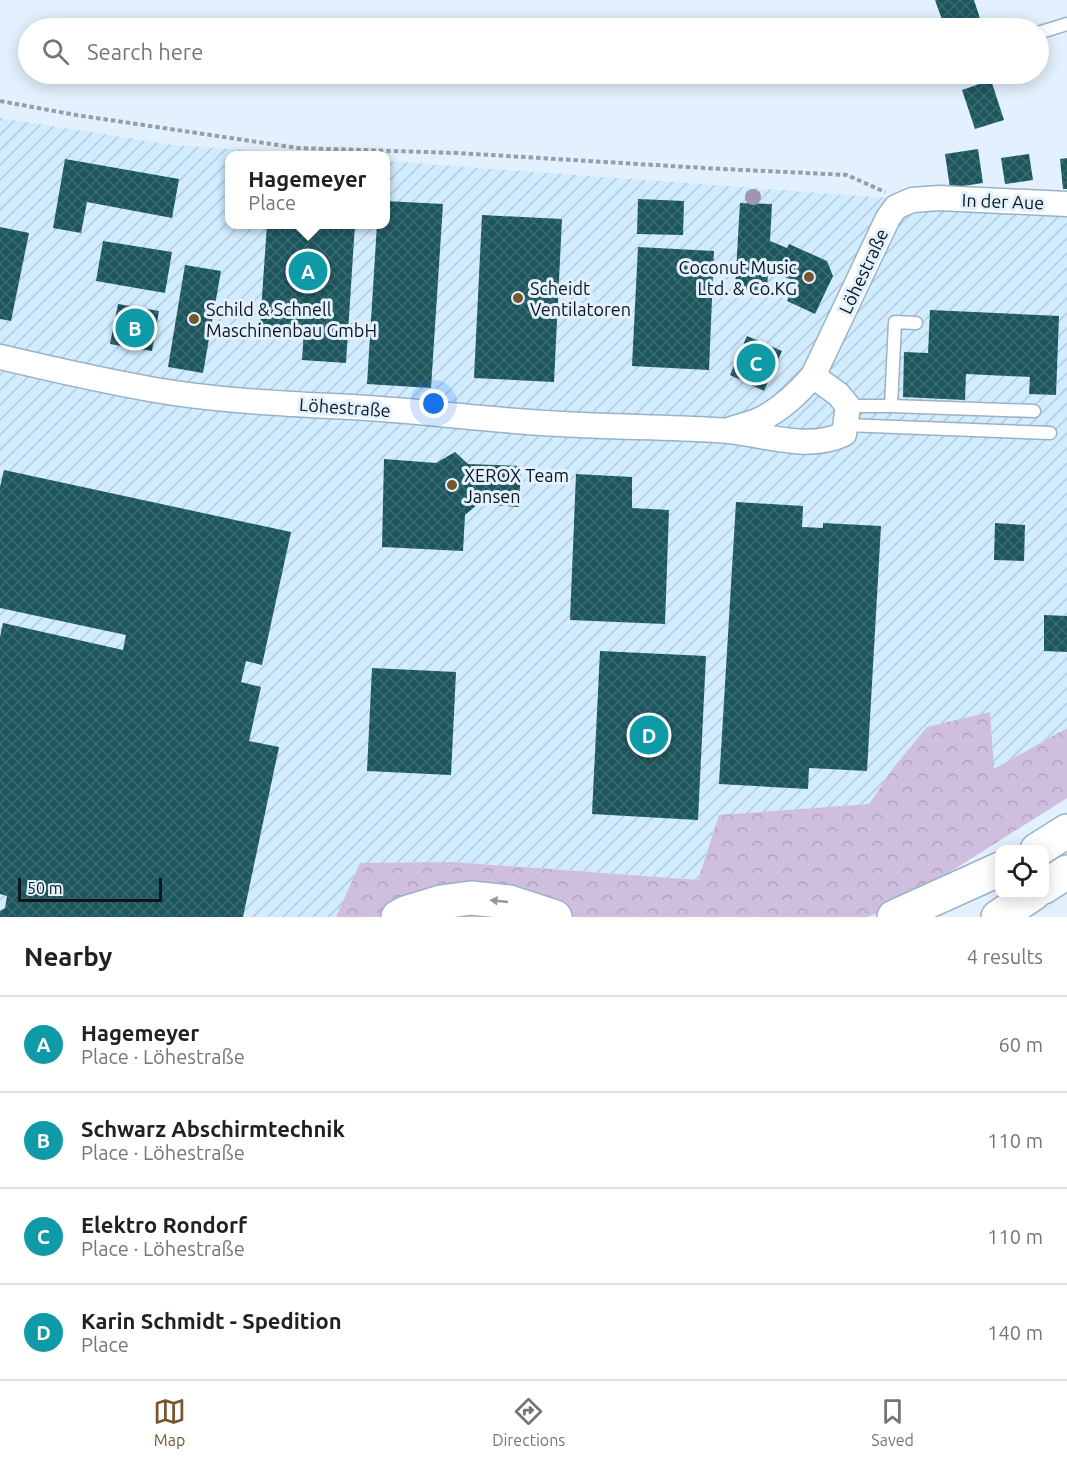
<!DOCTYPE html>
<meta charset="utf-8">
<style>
:root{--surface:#fff;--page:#f2f2f2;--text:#202124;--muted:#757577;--line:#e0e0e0;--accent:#77552d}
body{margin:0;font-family:Ubuntu,sans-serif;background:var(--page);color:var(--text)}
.controls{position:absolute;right:18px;bottom:18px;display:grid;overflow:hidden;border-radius:12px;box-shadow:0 3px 15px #0003}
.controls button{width:54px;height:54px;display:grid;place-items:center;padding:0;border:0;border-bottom:2px solid var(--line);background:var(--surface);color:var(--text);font:30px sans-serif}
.scale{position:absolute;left:18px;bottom:15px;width:144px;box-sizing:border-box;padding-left:6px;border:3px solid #0c161c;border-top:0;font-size:16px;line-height:21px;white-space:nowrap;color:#0c161c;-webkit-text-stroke:4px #e2f1fd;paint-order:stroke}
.you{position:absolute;left:434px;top:404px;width:21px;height:21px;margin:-15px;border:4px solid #fff;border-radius:50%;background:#1a73e8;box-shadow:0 0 0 9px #1a73e833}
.badge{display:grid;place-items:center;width:39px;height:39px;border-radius:50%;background:var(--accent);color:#fff;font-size:20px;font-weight:700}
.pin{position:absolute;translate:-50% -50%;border:3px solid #fff;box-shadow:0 2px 6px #0006}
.popup{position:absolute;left:225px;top:151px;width:165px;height:78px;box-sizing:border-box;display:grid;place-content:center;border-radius:12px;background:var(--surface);filter:drop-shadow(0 2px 4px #0005);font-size:20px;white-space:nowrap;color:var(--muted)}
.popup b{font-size:22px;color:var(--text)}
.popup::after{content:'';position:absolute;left:50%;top:100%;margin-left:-12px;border:12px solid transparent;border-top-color:var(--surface)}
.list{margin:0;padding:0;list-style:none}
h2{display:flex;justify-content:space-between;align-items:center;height:78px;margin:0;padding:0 24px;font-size:26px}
h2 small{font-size:20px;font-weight:400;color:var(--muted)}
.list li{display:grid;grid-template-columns:39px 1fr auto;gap:18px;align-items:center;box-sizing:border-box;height:96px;padding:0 24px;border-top:2px solid var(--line)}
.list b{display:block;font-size:22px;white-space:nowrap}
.list p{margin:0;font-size:20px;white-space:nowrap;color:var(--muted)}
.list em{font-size:20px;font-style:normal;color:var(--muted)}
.icon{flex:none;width:33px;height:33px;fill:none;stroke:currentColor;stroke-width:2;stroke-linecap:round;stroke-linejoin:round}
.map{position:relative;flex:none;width:1067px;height:917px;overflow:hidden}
.search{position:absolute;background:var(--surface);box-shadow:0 3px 15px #0003;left:18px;right:18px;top:18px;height:66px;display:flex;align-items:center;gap:15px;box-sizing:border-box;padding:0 21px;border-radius:33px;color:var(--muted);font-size:22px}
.sheet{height:462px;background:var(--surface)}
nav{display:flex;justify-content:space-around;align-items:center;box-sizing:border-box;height:84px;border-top:2px solid var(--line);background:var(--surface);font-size:16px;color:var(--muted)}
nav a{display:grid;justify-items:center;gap:3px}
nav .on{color:var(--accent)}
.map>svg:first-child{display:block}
.industrial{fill:url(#industrial-furrows)}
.forest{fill:url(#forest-crowns)}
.building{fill:url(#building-cross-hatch)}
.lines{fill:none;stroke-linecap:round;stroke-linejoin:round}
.service-casing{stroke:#9ab2c6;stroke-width:15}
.minor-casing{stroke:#9ab2c6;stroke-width:27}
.motorway-casing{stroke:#9ab2c6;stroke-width:36}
.path{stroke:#93a0aa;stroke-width:4;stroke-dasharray:4.5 3;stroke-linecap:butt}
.service{stroke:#fff;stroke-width:12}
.minor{stroke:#fff;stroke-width:24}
.motorway{stroke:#fff;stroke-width:33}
.tree{fill:#9f94b6}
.oneway{fill:#929699}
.poi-dot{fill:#77552d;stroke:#e2f1fd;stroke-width:2}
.labels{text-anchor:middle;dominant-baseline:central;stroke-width:6;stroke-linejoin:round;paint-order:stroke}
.street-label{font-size:18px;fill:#0c161c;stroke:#e2f1fd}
.poi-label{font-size:18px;fill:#0c161c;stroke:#e2f1fd;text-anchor:start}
</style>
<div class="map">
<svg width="1067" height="917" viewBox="0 0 1067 917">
<defs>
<pattern id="industrial-furrows" width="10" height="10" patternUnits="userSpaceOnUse" patternTransform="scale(1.5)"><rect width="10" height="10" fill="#d1ebff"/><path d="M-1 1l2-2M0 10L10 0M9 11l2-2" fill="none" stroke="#b2c9da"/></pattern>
<pattern id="forest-crowns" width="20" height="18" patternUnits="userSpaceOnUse" patternTransform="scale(1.5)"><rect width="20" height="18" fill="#d0bede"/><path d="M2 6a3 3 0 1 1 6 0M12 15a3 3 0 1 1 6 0" fill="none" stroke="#b1a3be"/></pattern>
<pattern id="building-cross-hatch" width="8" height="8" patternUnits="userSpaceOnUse" patternTransform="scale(1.5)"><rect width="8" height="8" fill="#1d575e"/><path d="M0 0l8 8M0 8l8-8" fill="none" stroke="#3c6b71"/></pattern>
</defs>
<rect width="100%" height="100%" fill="#e2f1fd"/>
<!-- industrial -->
<polygon class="industrial" points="0,118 173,145 315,155 230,156 230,224 386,224 386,161 875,197 1067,209 1067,728 994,769 928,727 895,767 869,804 719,815 698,880 452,862 360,863 336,917 0,917"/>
<!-- forest -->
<polygon class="forest" points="990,712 994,769 1067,728 1067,798 893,908 867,917 336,917 360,863 452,862 698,880 719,815 869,804 894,767 927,727"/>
<!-- building -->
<g class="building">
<polygon points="935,0 974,0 983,28 945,28"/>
<polygon points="991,80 1004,120 975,129 962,90"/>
<polygon points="978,149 983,183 950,188 945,154"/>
<polygon points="1029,154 1033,180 1005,184 1001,158"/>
<polygon points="1067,158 1067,189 1063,189 1060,159"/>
<polygon points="65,159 179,179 172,218 87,202 81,233 53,228"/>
<polygon points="638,199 684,201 683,235 637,234"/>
<polygon points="386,201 443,204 431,388 367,384 377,224 386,224"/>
<polygon points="740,203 772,204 770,241 787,248 789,244 827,261 833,276 815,314 787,301 793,287 790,279 776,273 768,273 767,291 735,289"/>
<polygon points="482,215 562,219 554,382 474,378"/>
<polygon points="267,224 355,224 346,363 302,360 304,329 260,326"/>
<polygon points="0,227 29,233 11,321 0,319"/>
<polygon points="103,241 172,252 165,293 96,281"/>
<polygon points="638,247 714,251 709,370 632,366"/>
<polygon points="185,265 221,271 203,373 168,367"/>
<polygon points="118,304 159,311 152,351 110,344"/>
<polygon points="930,310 1059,316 1056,395 1029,394 1030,377 966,374 965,400 903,397 904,352 928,353"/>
<polygon points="747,336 782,351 764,391 730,375"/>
<polygon points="455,452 468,464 521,466 519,507 478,504 465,515 463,551 382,547 384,459 436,463"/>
<polygon points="4,470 291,532 262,665 246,661 241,682 261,687 249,741 279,747 243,917 0,917 0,911 5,908 7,896 0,894 0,637 3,623 123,650 126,635 0,608 0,487"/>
<polygon points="576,474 632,477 632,508 669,510 665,624 570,620"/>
<polygon points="736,502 803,506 802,527 823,528 823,523 881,526 867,771 809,768 808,789 719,784"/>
<polygon points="995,523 1025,525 1024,561 994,560"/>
<polygon points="1044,615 1067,616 1067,652 1044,651"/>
<polygon points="600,651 706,656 698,820 592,814"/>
<polygon points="372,668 456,672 451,775 367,771"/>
</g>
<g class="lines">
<defs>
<g id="service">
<polyline points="1038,33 1067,24"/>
<polyline points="848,406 891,406 895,322 916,323"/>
<polyline points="891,406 1034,411"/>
<polyline points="845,425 1050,433"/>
</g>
<g id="minor">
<path d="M0,357C51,369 103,381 155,390C225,402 297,404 367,408C432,412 496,421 561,424C612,427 664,427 715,430C757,431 804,453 844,434L848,406L838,394L813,376C798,393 782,409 761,419C751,424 740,426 729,430"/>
<polyline points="813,376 888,218 896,207 912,200 939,198 1067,204"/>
</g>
<g id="motorway">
<polyline points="1037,850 1067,831"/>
<polyline points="1044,887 1067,872"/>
<polyline points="398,917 405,913 441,902 471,898 509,902 555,917"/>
<polyline points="894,917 1000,869"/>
<polyline points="998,917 1033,894"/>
</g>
</defs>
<!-- service casing -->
<use href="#service" class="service-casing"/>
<!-- minor casing -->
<use href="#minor" class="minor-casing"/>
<!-- motorway casing -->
<use href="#motorway" class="motorway-casing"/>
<!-- path -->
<polyline class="path" points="0,101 76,115 298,148 458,153 704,168 847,175 885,192"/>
<!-- service -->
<use href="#service" class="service"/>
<!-- minor -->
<use href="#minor" class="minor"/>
<!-- motorway -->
<use href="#motorway" class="motorway"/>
</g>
<!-- trees -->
<circle class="tree" cx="753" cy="197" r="8"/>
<!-- one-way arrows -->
<defs><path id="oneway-solid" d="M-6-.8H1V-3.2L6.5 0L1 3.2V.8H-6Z" transform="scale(1.5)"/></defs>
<use class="oneway" href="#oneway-solid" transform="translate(499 901) rotate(-174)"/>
<!-- markers -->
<g class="poi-dot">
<circle cx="809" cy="277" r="6"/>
<circle cx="518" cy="298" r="6"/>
<circle cx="194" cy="319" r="6"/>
<circle cx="452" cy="485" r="6"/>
</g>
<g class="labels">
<!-- street labels -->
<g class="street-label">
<text transform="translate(1003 201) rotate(2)">In der Aue</text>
<text transform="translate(863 271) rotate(-65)">Löhestraße</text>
<text transform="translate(345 407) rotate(4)">Löhestraße</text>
</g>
<!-- poi labels -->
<g class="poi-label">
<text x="797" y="267" text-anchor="end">Coconut Music<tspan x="797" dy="21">Ltd. &amp; Co.KG</tspan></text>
<text x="530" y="288">Scheidt<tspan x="530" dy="21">Ventilatoren</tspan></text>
<text x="206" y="309">Schild &amp; Schnell<tspan x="206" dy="21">Maschinenbau GmbH</tspan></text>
<text x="464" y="475">XEROX Team<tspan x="464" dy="21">Jansen</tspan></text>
</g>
</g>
</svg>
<div class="controls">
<button><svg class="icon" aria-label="locate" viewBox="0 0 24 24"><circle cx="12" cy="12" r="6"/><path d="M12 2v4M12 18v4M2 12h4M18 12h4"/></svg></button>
</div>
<div class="scale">50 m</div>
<div class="you"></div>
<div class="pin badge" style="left:308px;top:271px;background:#0f9aa8">A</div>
<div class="popup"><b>Hagemeyer</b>Place</div>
<div class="pin badge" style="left:135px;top:328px;background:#0f9aa8">B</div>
<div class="pin badge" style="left:756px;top:363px;background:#0f9aa8">C</div>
<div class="pin badge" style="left:649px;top:735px;background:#0f9aa8">D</div>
<div class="search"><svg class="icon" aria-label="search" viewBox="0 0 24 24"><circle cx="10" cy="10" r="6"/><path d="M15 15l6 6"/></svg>Search here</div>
</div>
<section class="sheet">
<h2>Nearby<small>4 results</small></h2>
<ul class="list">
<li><span class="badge" style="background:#0f9aa8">A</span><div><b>Hagemeyer</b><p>Place · Löhestraße</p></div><em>60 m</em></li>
<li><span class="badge" style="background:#0f9aa8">B</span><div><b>Schwarz Abschirmtechnik</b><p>Place · Löhestraße</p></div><em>110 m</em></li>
<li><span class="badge" style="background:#0f9aa8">C</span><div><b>Elektro Rondorf</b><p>Place · Löhestraße</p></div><em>110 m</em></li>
<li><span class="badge" style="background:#0f9aa8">D</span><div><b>Karin Schmidt - Spedition</b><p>Place</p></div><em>140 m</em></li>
</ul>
</section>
<nav>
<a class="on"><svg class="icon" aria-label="map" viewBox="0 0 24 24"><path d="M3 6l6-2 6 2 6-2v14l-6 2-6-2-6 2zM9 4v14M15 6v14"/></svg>Map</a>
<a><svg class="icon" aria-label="directions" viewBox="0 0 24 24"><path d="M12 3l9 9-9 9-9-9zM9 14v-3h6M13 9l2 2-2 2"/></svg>Directions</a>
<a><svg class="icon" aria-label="saved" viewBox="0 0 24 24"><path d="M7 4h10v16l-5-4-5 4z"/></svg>Saved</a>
</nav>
